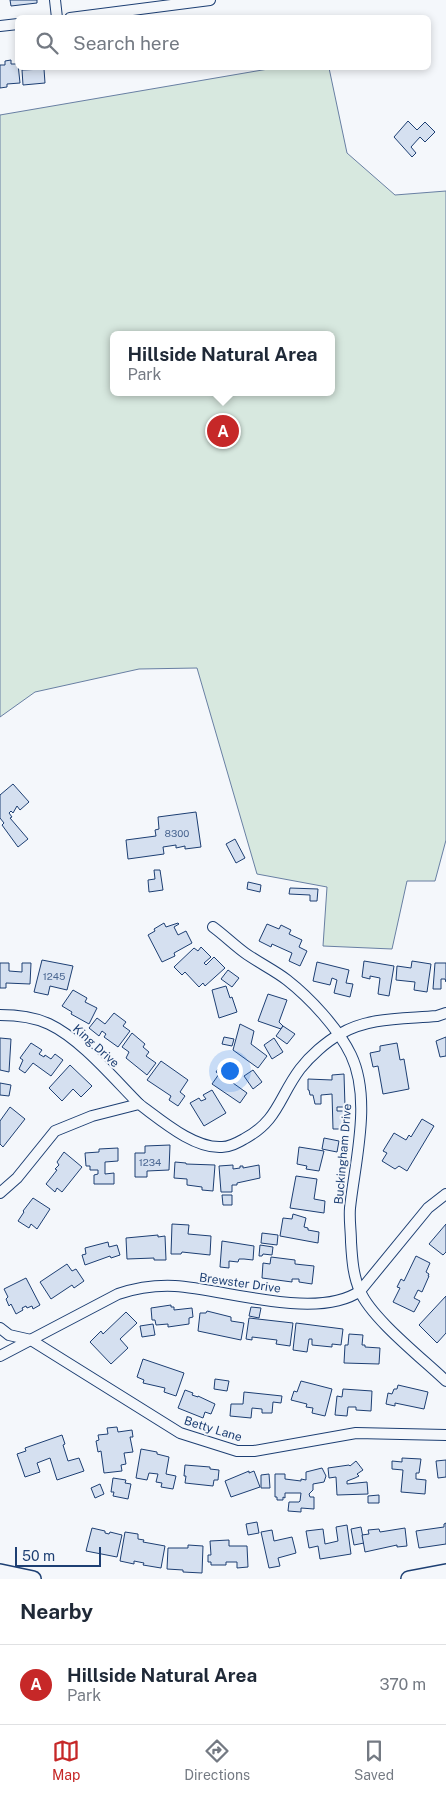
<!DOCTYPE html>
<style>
:root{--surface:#fff;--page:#f2f2f3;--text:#1f2937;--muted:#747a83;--line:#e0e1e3;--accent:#c62828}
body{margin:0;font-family:"Public Sans",sans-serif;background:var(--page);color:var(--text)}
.scale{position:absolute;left:15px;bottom:12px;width:86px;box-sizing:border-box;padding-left:5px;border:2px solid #1d3f73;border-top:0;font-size:14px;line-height:18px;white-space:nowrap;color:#1d3f73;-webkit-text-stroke:4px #f4f7fb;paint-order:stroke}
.you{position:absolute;left:229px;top:1070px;width:18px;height:18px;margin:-12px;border:4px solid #fff;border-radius:50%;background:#1a73e8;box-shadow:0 0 0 8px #1a73e833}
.badge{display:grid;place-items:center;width:32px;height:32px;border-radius:50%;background:var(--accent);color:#fff;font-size:16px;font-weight:700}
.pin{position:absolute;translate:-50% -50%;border:2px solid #fff;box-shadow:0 1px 5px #0006}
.popup{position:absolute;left:110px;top:331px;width:225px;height:65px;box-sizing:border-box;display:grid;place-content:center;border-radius:8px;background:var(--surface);filter:drop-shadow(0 1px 4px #0005);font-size:16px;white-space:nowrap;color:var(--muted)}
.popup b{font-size:19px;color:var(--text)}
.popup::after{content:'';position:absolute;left:50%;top:100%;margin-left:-10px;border:10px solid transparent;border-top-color:var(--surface)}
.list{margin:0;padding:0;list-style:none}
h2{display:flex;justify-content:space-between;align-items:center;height:65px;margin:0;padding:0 20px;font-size:21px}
h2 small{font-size:16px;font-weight:400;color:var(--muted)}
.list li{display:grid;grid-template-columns:32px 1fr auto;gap:15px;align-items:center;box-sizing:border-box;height:80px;padding:0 20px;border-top:1px solid var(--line)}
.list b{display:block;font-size:19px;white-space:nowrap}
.list p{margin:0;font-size:16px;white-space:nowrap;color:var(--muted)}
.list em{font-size:16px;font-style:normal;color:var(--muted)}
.icon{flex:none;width:28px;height:28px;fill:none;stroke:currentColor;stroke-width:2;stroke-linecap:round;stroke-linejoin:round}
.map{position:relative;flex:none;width:446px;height:1579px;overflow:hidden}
.search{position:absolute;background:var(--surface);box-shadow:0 2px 8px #0003;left:15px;right:15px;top:15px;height:55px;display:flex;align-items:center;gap:12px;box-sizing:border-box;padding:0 18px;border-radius:8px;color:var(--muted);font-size:19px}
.sheet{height:145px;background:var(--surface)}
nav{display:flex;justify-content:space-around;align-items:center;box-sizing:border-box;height:70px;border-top:1px solid var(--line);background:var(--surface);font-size:14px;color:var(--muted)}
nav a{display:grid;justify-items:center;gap:2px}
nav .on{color:var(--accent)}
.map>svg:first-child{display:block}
.green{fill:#d7e8df;stroke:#687fa3;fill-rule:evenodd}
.building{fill:#d5e0f0;stroke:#1d3f73}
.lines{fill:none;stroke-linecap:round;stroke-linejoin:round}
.street-casing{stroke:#1d3f73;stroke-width:12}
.secondary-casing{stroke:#1d3f73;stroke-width:18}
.street{stroke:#f4f7fb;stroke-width:10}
.secondary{stroke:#f4f7fb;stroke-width:15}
.labels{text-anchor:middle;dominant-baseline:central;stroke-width:4;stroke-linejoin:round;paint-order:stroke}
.number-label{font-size:10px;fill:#4b6792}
.street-label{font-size:12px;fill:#1d3f73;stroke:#f4f7fb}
</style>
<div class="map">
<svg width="446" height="1579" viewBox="0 0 446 1579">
<rect width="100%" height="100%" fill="#f4f7fb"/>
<!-- green -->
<path class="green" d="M274,68H329L347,153L395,195L446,191V840L435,881H407L392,949L323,946L327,887L257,874L197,668L139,669L35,692L0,717V115ZM114,335H332V392H114Z"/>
<!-- building -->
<g class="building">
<polygon points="10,0 37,0 37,3 11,6"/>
<polygon points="11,60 11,64 18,64 20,83 7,84 7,87 0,88 0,65 5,65 5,61"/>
<polygon points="44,69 45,83 23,85 22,70"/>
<polygon points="408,121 417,130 425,122 435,132 425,142 420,137 411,147 416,153 412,157 394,137"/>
<polygon points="13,784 29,802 20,810 17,806 13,813 11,811 9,813 12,817 10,818 28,839 18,847 2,825 4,823 0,818 0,795"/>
<polygon points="196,812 201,847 185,849 185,846 176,848 176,845 163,847 164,854 128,859 126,840 156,836 155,830 159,829 158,817"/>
<polygon points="235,839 245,858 236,863 226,844"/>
<polygon points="154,870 160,870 163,890 149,892 148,880 155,879"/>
<polygon points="248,882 261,885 260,892 247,889"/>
<polygon points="290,888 318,889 317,901 310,901 310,895 289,894"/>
<polygon points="164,923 166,927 178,923 179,924 174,927 178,935 186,931 192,943 174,953 175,956 162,962 148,935 155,931 154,929"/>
<polygon points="267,924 279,929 281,925 291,930 289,934 302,940 299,947 307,951 300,966 289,961 292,953 272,944 271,947 259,941"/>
<polygon points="201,947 211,957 204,963 206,965 214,957 225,968 205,986 203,983 199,987 185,972 182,975 174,967 194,948 198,951"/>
<polygon points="42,960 73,966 67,990 50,986 48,995 34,992"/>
<polygon points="364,961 394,966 389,996 378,994 380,978 370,976 370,979 362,977"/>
<polygon points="412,961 431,964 427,992 414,990 415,982 396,980 397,966 411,968"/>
<polygon points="317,962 349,970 346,983 353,984 350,997 334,993 337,980 332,978 330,985 313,981"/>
<polygon points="0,963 9,963 9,971 22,972 22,963 31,963 30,984 6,983 6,988 0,988"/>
<polygon points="435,963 446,963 446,982 445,979 441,979 441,989 433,989"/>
<polygon points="228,970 239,978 232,987 221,979"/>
<polygon points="226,986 230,998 232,997 237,1012 219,1018 212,990"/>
<polygon points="73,990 87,998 85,1002 97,1008 89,1024 71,1014 72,1012 62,1006"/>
<polygon points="268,994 287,1000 279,1022 283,1026 281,1029 258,1021"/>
<polygon points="114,1013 126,1022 123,1026 130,1031 118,1047 104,1037 106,1034 102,1031 99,1036 89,1028 97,1018 105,1024"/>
<polygon points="240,1024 254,1031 251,1044 267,1056 258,1068 233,1050"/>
<polygon points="283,1026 295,1034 287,1044 276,1036"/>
<polygon points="132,1033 145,1044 143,1047 149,1052 146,1056 156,1063 147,1075 126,1058 129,1052 122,1047"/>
<polygon points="224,1037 234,1039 232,1046 222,1044"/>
<polygon points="446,1037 446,1056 440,1057 436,1041"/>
<polygon points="0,1038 11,1039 9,1072 0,1070"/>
<polygon points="274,1038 283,1052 272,1059 264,1045"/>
<polygon points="31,1043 42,1050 39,1054 44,1057 45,1055 51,1059 55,1054 63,1060 51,1076 33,1063 25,1073 19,1069 23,1060 20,1058"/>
<polygon points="397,1043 400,1060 404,1059 409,1089 383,1094 378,1066 373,1067 370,1053 380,1051 380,1046"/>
<polygon points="161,1061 188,1080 180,1092 185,1096 178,1106 169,1100 171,1096 147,1080"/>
<polygon points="227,1062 237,1076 233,1083 247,1093 240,1103 212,1084 219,1074 216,1072 218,1069 221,1071"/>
<polygon points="70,1065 92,1086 81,1097 73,1089 62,1101 49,1088"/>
<polygon points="253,1070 262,1082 253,1089 244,1076"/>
<polygon points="344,1074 345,1107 337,1107 337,1111 345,1111 345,1129 333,1129 332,1094 321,1095 321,1104 315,1104 313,1095 310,1095 309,1090 308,1090 308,1079 332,1080 332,1075"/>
<polygon points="0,1083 11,1085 9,1096 0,1095"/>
<polygon points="212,1090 226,1113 204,1126 190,1103 199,1098 201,1101 206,1099 203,1095"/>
<polygon points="10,1107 25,1119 3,1147 0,1144 0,1121"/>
<polygon points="422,1119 434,1126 407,1171 399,1166 395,1169 382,1161 387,1153 383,1151 394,1133 406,1140 409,1135 411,1137"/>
<polygon points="324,1138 339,1141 337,1152 322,1149"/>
<polygon points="170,1145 169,1170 147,1171 147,1177 135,1177 135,1153 145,1153 145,1146"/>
<polygon points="299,1147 324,1151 319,1171 306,1169 307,1166 297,1164"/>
<polygon points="118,1148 118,1161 105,1162 105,1174 114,1173 114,1184 94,1184 94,1175 98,1174 98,1170 90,1170 90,1166 86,1166 85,1153 99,1152 99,1149"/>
<polygon points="64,1152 82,1167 62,1192 57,1188 55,1192 46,1184 57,1170 55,1169 59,1165 57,1162"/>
<polygon points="175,1162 186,1163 186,1164 215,1165 213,1191 202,1190 202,1187 187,1185 187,1179 174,1178"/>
<polygon points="233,1165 233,1169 240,1168 240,1166 243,1166 243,1168 259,1165 260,1178 237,1183 237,1185 232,1185 232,1192 221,1192 219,1166"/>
<polygon points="296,1176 317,1179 314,1199 325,1201 324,1213 290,1208"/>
<polygon points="222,1195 232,1195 232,1205 223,1205"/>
<polygon points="33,1198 50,1209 37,1229 31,1224 29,1228 18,1221 24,1212 23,1211"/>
<polygon points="293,1214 306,1218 304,1227 308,1228 308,1230 319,1232 318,1243 280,1236 283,1218 292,1219"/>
<polygon points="172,1224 189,1225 188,1234 211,1236 210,1255 182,1252 181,1254 171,1254"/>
<polygon points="446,1224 446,1252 443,1255 429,1244"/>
<polygon points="262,1233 278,1235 277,1245 261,1243"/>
<polygon points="158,1235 158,1237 165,1236 166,1260 154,1260 154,1258 127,1259 126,1238"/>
<polygon points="222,1241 254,1246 253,1260 244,1259 239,1259 238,1262 229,1261 229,1268 220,1267"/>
<polygon points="108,1242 109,1247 117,1245 120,1255 111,1258 110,1256 85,1265 82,1255 86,1254 85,1248"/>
<polygon points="260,1245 273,1247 272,1255 263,1254 262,1256 259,1256"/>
<polygon points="416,1256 430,1263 426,1272 429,1274 428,1276 429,1276 422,1292 418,1290 414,1298 420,1301 414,1312 393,1302 400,1288 397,1287 401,1279 404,1281"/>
<polygon points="271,1257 295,1260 295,1264 314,1266 312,1284 299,1282 299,1279 292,1279 292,1282 262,1278 263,1263 270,1264"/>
<polygon points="67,1264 72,1271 76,1269 84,1281 74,1288 72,1285 51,1299 40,1282"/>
<polygon points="26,1278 40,1305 33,1309 32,1306 27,1308 26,1306 22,1308 23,1310 16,1314 11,1304 9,1306 6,1299 8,1297 4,1289"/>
<polygon points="446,1296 446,1333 437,1343 419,1325"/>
<polygon points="171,1305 171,1307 174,1307 174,1310 192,1308 193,1317 189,1318 189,1324 168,1327 168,1324 156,1325 155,1320 152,1320 151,1308"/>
<polygon points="251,1307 261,1308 259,1318 249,1316"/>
<polygon points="207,1311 231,1317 231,1321 244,1323 241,1340 198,1331 200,1313 206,1313"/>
<polygon points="126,1312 137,1323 120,1339 128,1348 111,1364 90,1342 101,1331 103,1334"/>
<polygon points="249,1318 293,1323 290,1346 276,1344 277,1340 252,1337 252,1340 246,1339"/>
<polygon points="296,1323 343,1329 341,1345 332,1344 332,1347 312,1345 312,1339 309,1339 307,1352 293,1350"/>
<polygon points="153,1324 155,1335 142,1337 140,1326"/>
<polygon points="349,1334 363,1335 362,1345 365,1345 365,1347 380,1348 379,1364 344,1363 345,1345 348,1345"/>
<polygon points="143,1359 184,1373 176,1396 164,1392 165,1388 143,1383 144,1380 137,1377"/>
<polygon points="215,1379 229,1381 227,1391 214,1389"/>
<polygon points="301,1381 332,1389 325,1416 312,1413 313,1408 306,1407 307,1404 291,1400 294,1391 297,1392"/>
<polygon points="398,1385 428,1392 424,1409 395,1403 395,1406 386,1404 388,1393 392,1394 394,1389 397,1389"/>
<polygon points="343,1389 372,1391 371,1411 356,1410 356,1407 348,1407 347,1416 335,1415 337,1396 342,1397"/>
<polygon points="185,1390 193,1393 192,1395 198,1397 198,1396 215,1404 211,1414 205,1412 203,1418 178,1408"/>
<polygon points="244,1392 282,1396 281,1403 273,1402 272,1413 262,1413 262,1409 252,1408 251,1418 230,1416 231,1404 243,1404"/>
<polygon points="117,1427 118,1432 132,1430 133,1437 130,1437 133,1452 124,1453 126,1464 121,1465 122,1471 104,1473 101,1451 98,1452 96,1441 99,1440 98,1435 108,1434 107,1428"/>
<polygon points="62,1435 65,1444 63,1445 68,1461 79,1458 84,1471 57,1480 50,1458 37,1463 40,1472 25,1477 17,1454 26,1451 25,1448"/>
<polygon points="141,1449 157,1452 157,1454 169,1457 166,1474 176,1476 173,1489 161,1487 162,1483 156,1482 158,1474 149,1473 147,1480 136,1478"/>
<polygon points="402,1458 421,1459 419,1473 416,1473 416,1479 426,1480 425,1494 401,1492 403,1470 392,1469 392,1461 402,1462"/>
<polygon points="446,1460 446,1477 438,1478 436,1461"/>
<polygon points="356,1461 363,1470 357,1474 359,1476 355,1478 347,1481 347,1484 367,1482 368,1494 337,1495 336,1477 329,1478 328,1468 349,1465 350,1466"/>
<polygon points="185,1465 210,1467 210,1469 219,1470 218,1480 214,1480 213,1486 185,1483 186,1476 184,1476"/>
<polygon points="322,1468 326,1476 324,1482 313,1484 313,1490 309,1494 310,1497 314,1497 314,1509 301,1508 301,1512 288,1511 289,1502 299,1502 300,1501 301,1493 285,1493 285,1498 283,1497 283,1500 277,1500 277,1497 275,1497 275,1474 285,1474 285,1479 301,1481 301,1479 306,1480 306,1472"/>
<polygon points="249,1471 249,1473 254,1471 260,1487 231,1497 225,1481"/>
<polygon points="269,1474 270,1488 261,1488 261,1475"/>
<polygon points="113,1478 126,1480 125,1483 131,1484 128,1499 113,1496 114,1492 111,1492"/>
<polygon points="100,1484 104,1494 95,1498 91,1488"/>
<polygon points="379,1495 379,1503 368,1503 368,1496"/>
<polygon points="257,1522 259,1533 248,1535 246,1524"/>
<polygon points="446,1523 446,1544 419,1548 416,1531 444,1527 444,1524"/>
<polygon points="347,1525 351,1554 320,1559 318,1546 309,1548 306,1531 323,1529 325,1544 338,1541 336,1527"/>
<polygon points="361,1527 364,1543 354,1545 351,1529"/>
<polygon points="92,1528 105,1531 105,1533 109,1534 110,1532 122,1535 117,1557 86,1551"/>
<polygon points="405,1528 407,1546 397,1547 397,1545 365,1552 362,1535 369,1534 368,1530 379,1529 380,1532"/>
<polygon points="272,1530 274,1541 292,1537 296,1553 278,1558 280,1566 269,1568 261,1532"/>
<polygon points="125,1532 138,1534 138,1539 144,1540 143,1542 165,1546 161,1568 143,1565 144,1563 134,1561 134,1564 120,1561"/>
<polygon points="229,1540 229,1546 247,1546 248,1567 237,1568 237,1562 226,1562 226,1565 211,1565 211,1562 208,1562 208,1555 211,1555 210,1541"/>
<polygon points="188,1545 203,1546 202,1573 183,1572 183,1570 167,1569 168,1548 188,1548"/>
</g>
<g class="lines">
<defs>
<g id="street">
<polyline points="55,0 57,18"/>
<polyline points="70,18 210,0"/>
<polyline points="0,26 18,24"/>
<path d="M213,927C224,935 234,945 245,953C259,963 274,970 287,980C310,998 338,1028 351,1055C372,1099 355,1161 350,1208C349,1219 351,1231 351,1242C352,1258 353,1276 360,1291C371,1318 423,1359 446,1381"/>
<path d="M0,1015C16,1015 34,1017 49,1024C81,1039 114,1079 139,1104"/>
<path d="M0,1193L17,1178L55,1131L92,1116L139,1104C161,1120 194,1149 222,1147C230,1147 237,1143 244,1139C278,1121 279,1097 300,1069C310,1056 326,1042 340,1034C368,1017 404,1019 437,1016L446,1013"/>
<polyline points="0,1328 9,1335 31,1340 180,1433 237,1451 254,1451 356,1433 446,1435"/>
<path d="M0,1356L118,1294C136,1288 155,1285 175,1286C225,1289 317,1321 360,1291L428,1208L446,1194"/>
</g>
<g id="secondary">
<polyline points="0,1572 33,1579"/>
<polyline points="409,1579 446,1572"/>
</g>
</defs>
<!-- street casing -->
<use href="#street" class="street-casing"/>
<!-- secondary casing -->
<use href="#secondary" class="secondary-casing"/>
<!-- street -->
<use href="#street" class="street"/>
<!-- secondary -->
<use href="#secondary" class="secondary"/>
</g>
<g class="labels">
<!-- number labels -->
<g class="number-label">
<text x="177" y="833">8300</text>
<text x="54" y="976">1245</text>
<text x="150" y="1162">1234</text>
</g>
<!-- street labels -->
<g class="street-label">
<text transform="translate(96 1046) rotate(42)">King Drive</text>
<text transform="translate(343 1154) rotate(-85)">Buckingham Drive</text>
<text transform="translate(240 1283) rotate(8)">Brewster Drive</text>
<text transform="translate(213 1429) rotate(17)">Betty Lane</text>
</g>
</g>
</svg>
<div class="scale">50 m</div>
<div class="you"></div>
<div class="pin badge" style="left:223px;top:431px">A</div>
<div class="popup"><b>Hillside Natural Area</b>Park</div>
<div class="search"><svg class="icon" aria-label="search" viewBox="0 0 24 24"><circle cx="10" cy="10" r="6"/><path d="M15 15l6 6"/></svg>Search here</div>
</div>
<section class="sheet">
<h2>Nearby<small></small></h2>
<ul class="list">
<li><span class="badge">A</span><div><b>Hillside Natural Area</b><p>Park</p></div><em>370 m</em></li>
</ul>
</section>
<nav>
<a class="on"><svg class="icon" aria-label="map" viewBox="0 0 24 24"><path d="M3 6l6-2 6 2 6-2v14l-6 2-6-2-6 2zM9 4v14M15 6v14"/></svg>Map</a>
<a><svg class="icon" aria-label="directions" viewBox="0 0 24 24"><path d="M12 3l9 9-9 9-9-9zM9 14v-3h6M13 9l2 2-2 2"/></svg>Directions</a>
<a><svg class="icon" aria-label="saved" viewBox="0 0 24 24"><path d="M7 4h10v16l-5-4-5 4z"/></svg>Saved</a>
</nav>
